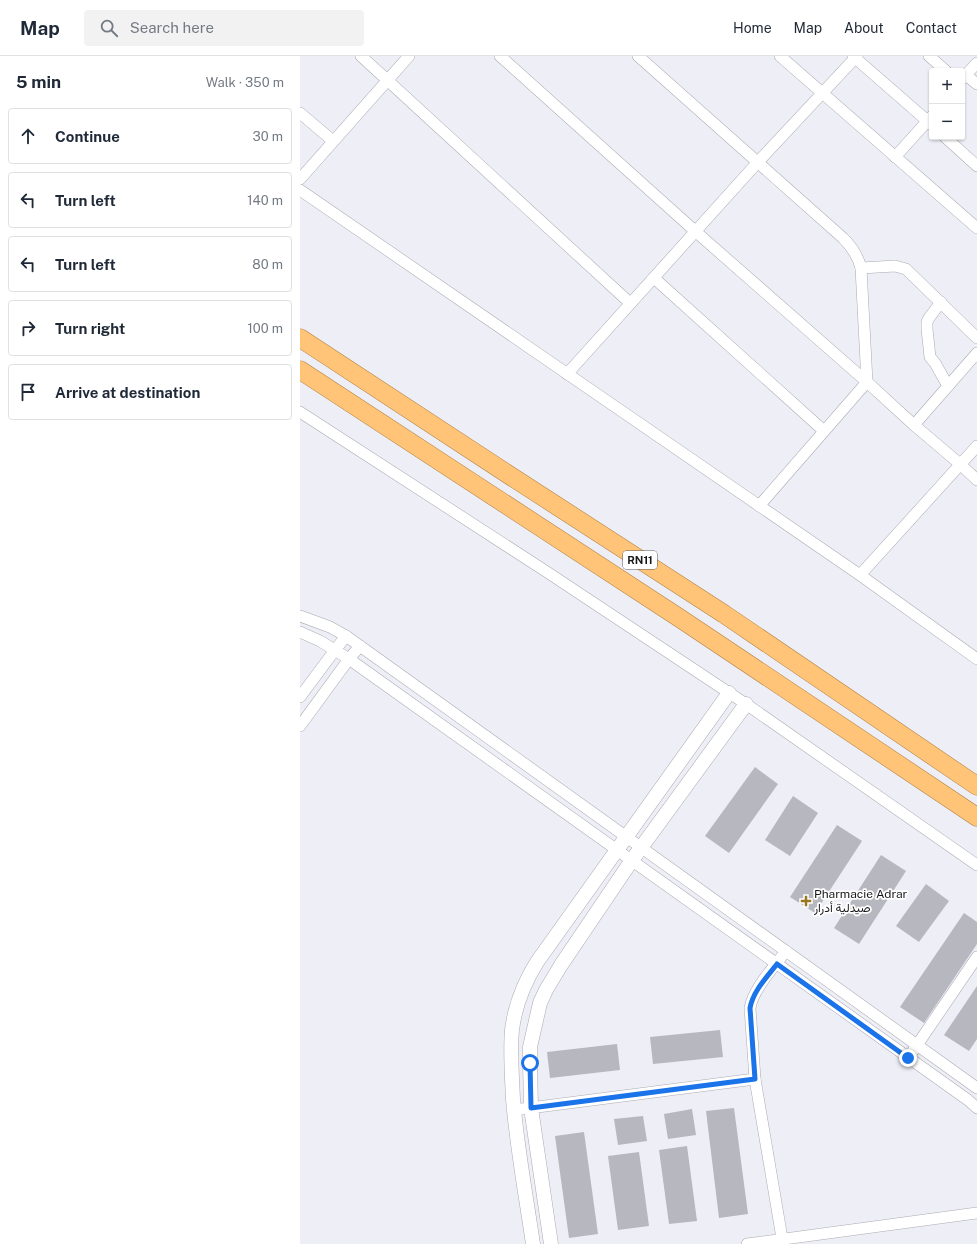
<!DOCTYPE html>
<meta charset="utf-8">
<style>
:root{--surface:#fff;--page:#f2f2f3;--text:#1f2937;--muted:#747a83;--line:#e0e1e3}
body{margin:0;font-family:"Public Sans",Vazirmatn,sans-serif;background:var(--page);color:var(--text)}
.controls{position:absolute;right:12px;top:12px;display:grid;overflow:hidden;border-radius:4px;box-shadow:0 1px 3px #0004}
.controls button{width:36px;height:36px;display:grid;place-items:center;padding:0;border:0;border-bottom:1px solid var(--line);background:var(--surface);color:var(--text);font:20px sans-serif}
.stop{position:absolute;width:12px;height:12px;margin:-9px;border:3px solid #1a73e8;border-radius:50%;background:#fff}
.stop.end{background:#1a73e8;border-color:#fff;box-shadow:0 1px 4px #0008}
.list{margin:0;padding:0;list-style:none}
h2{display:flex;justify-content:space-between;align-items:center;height:52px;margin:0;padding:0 16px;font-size:17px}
h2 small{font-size:13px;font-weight:400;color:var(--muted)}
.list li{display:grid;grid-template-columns:26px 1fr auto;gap:12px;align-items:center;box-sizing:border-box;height:56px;margin:0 8px 8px;padding:0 8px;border:1px solid var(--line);border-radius:4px}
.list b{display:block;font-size:15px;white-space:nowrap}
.list em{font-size:13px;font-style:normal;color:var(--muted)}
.icon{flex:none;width:22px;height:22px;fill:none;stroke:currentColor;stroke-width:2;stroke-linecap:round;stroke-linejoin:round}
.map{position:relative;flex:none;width:677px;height:1188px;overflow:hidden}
header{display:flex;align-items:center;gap:24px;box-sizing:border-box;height:56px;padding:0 20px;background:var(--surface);border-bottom:1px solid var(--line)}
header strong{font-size:19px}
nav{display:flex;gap:22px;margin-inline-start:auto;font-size:14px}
.search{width:280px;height:36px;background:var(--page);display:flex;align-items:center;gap:10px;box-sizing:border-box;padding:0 14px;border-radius:4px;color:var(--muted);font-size:15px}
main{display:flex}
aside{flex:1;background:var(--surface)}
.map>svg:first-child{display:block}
.building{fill:#b7b7bf}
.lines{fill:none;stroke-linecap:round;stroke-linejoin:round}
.minor-casing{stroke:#aaaab2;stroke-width:12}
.tertiary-casing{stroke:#aaaab2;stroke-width:15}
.trunk-casing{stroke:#ae7f41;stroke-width:19}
.minor{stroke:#fff;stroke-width:11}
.tertiary{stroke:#fff;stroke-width:14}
.trunk{stroke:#ffc477;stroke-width:18}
.route{stroke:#1a73e8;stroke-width:5}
.poi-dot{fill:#97761f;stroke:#fff;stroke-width:1.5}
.labels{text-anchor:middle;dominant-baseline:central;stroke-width:3.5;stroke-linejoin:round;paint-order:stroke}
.shield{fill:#fff;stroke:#5d5d5f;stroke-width:1}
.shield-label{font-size:11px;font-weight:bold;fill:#18181b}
.poi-label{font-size:12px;fill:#18181b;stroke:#fff;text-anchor:start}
</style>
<header>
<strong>Map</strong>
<div class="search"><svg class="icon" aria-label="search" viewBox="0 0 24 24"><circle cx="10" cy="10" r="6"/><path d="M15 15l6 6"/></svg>Search here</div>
<nav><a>Home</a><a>Map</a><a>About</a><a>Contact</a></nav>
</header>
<main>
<aside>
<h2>5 min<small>Walk · 350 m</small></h2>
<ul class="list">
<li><svg class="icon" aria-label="ahead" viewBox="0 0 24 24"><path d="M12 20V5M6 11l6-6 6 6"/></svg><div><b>Continue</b></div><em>30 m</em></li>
<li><svg class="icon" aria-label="left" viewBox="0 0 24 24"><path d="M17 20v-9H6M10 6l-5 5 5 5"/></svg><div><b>Turn left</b></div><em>140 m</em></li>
<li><svg class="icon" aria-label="left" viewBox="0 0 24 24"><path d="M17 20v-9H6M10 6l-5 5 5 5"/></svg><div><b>Turn left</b></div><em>80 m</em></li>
<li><svg class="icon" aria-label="right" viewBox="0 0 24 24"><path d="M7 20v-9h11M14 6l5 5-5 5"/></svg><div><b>Turn right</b></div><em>100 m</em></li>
<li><svg class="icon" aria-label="arrive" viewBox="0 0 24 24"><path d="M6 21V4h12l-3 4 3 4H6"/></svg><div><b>Arrive at destination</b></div></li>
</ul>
</aside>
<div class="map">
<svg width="677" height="1188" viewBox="0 0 677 1188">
<rect width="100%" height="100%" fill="#eeeef6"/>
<!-- building -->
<g class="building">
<polygon points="455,711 478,728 429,797 405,780"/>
<polygon points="493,740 518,757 490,800 465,784"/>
<polygon points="537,769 562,785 515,857 490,841"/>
<polygon points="581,799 606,815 559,888 534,872"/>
<polygon points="626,828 649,845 619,886 596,870"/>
<polygon points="664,857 677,866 677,888 624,967 600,951"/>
<polygon points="677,930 677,983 669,995 644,979"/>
<polygon points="420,974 423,1001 353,1008 350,981"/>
<polygon points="317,988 320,1014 250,1022 247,996"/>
<polygon points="434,1052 448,1158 419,1162 406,1055"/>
<polygon points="392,1053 396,1079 368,1083 364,1058"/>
<polygon points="343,1060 347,1085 318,1089 314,1063"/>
<polygon points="284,1076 298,1178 269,1182 255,1080"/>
<polygon points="387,1090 397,1165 369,1168 359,1094"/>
<polygon points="339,1096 349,1170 318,1174 308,1100"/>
</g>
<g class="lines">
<defs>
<g id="minor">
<polyline points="61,0 330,247"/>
<polyline points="200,0 395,175 567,326 614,369 660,408 677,424"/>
<path d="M338,0L543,182C552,191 558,200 561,212L567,326L459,450"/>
<polyline points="480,0 677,172"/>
<polyline points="553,0 632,69"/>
<polyline points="629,0 646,15"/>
<polyline points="666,19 677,28"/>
<polyline points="662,23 677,7"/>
<polyline points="0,57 33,85"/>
<polyline points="645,81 677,110"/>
<polyline points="595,101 632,60"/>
<polyline points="0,123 109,0"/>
<polyline points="0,134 560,519 677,603"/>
<polyline points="561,212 595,210 606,213 677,282"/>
<polyline points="354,222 524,375"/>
<polyline points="641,246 629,262 627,266 627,273 630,301 635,307 648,330"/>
<polyline points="267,318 457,107 557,0"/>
<polyline points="0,356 247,516 446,648 677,809"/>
<polyline points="614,369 677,297"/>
<polyline points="560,519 677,390"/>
<polyline points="0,560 30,571 46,580 677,1032"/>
<polyline points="0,576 20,585 49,603 668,1044 677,1052"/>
<polyline points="0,641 35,594 46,580"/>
<polyline points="0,670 49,603 60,590"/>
<polyline points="613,995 677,901"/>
<polyline points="214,1054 455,1023"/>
<polyline points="447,1188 677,1157"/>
<path d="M483,1188L455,1023L450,952C453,933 474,911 486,895"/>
</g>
<g id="tertiary">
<path d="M233,1188C226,1140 217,1092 213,1043C212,1020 210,997 212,974C215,949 224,927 237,906L429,637"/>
<polyline points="251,1188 231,1052 230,1007 230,991 240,947 246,934 261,909 332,804 446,648"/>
</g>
<g id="trunk">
<polyline points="0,282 206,417 424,558 677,730"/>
<polyline points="0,314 381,563 677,761"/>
</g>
</defs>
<!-- minor casing -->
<use href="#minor" class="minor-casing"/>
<!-- tertiary casing -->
<use href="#tertiary" class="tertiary-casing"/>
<!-- trunk casing -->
<use href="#trunk" class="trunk-casing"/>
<!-- minor -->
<use href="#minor" class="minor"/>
<!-- tertiary -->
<use href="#tertiary" class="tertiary"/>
<!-- trunk -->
<use href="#trunk" class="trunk"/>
</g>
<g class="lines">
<!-- route -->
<path class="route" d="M230,1007L231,1052L455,1023L450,952C453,935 467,921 477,908L608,1002"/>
</g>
<!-- markers -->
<path class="poi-dot" d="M504 839h4v4h4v4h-4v4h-4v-4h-4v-4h4z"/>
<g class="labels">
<!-- shield labels -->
<rect class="shield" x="323" y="495" width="34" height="18" rx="3"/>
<g class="shield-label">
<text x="340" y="504">RN11</text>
</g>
<!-- poi labels -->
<g class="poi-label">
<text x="514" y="838">Pharmacie Adrar<tspan x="514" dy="14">صيدلية أدرار</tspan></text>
</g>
</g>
</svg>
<div class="controls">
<button>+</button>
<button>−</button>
</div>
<div class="stop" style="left:230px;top:1007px"></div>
<div class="stop end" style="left:608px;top:1002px"></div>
</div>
</main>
